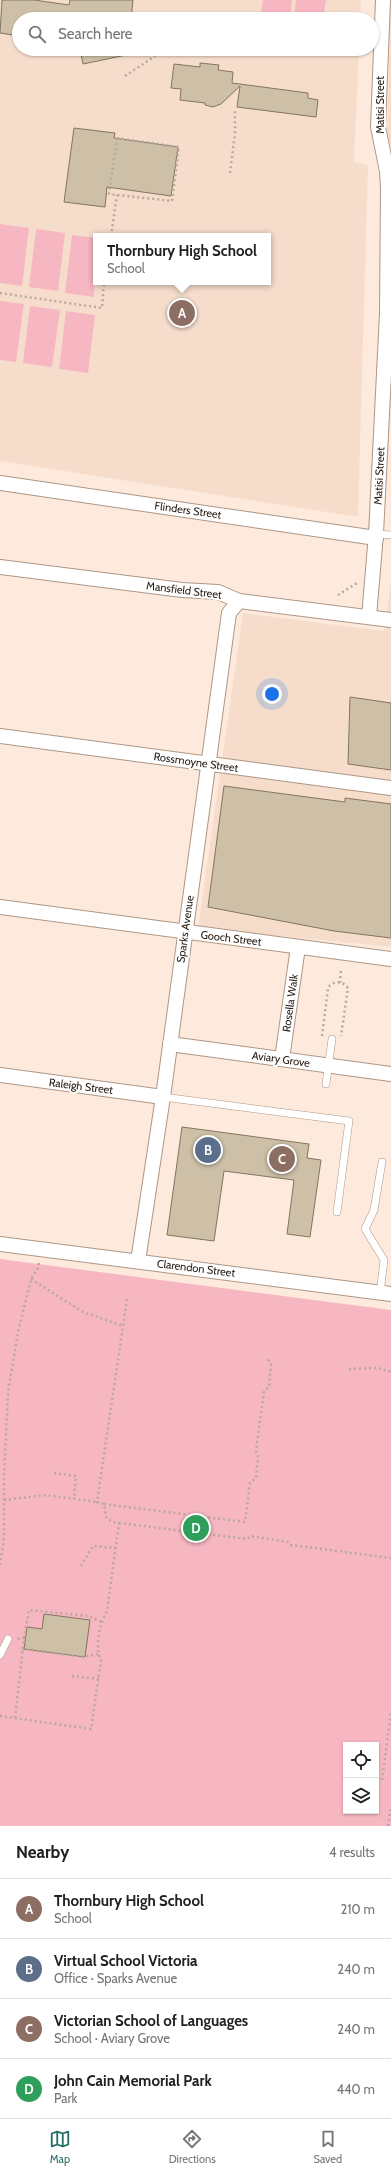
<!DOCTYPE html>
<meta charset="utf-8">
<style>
:root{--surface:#fff;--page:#f2f2f2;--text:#202124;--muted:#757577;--line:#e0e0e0;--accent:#266f67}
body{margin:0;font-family:Cabin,sans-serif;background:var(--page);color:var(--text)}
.controls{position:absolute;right:12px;bottom:12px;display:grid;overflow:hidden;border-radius:0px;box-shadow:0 1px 3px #0004}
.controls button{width:36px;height:36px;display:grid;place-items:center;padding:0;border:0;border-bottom:1px solid var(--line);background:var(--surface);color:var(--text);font:20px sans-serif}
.you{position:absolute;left:272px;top:694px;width:14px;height:14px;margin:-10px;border:3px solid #fff;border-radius:50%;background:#1a73e8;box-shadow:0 0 0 6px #1a73e833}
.badge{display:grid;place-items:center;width:26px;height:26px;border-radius:50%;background:var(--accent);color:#fff;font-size:13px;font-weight:700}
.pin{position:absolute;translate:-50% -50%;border:2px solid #fff;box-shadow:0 1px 4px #0006}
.popup{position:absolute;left:93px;top:233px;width:178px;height:52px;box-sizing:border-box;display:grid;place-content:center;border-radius:0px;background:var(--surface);filter:drop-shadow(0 1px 3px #0005);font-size:13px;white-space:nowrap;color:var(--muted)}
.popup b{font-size:15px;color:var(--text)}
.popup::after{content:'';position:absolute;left:50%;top:100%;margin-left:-8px;border:8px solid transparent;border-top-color:var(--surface)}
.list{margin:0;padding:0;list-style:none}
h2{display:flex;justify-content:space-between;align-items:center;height:52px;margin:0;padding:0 16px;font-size:17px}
h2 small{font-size:13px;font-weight:400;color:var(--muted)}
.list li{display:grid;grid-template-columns:26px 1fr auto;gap:12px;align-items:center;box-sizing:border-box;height:60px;padding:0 16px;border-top:1px solid var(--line)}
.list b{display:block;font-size:15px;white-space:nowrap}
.list p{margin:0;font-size:13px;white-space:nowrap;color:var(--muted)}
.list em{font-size:13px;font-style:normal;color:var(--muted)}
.icon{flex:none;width:22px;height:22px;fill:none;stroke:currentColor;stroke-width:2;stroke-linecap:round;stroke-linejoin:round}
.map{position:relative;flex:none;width:391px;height:1826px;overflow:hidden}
.search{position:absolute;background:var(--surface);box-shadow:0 1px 3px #0004;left:12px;right:12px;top:12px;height:44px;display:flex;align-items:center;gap:10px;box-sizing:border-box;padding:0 14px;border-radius:22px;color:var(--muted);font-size:15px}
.sheet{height:292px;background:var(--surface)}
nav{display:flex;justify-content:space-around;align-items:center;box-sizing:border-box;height:56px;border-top:1px solid var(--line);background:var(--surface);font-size:11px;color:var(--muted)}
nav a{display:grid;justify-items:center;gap:2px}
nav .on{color:var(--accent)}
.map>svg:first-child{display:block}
.built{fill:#f6ddcb;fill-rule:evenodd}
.green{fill:#f7b7c2;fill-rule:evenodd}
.building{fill:#cdc0a7;stroke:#81755e}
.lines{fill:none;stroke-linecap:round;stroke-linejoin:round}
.service-casing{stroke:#ad9686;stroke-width:8}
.minor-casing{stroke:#ad9686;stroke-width:16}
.path{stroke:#b9a99d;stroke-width:2.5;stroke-dasharray:2 3;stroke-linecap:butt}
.service{stroke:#fff;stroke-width:7}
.minor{stroke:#fff;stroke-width:14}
.labels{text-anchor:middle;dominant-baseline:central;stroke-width:4;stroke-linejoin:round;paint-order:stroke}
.street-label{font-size:11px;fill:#2a211a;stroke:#fff}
</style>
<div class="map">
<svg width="391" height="1826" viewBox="0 0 391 1826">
<rect width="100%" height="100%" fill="#feeadc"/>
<!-- built -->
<g class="built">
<path d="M0,0H361L360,19H19V49H359L354,162L368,165L358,517L0,461ZM96,236H268V282H96Z"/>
<polygon points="391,7 391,146 387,135"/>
<polygon points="391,583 391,947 198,928 243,613 384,631"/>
</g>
<!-- green -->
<g class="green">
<polygon points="263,0 292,0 290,19 260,19"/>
<polygon points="296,0 326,0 323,19 294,19"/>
<polygon points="0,224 29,228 22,286 0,283"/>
<polygon points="36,229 65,233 58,291 29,287"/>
<polygon points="72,235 96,238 94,297 65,293"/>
<polygon points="0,301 24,304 16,362 0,360"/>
<polygon points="30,306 60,310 52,367 23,363"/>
<polygon points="66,311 95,315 88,373 59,369"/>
<path d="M0,1259L391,1310V1826H0ZM346,1745H376V1811H346Z"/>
</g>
<!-- building -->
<g class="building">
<polygon points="2,0 34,0 69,5 70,0 133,0 131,19 19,19 19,36 0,33"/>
<polygon points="80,49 130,49 131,54 83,64"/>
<polygon points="200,63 219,65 218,70 233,72 232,83 308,93 308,98 318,100 316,117 237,107 240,86 221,104 213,107 205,105 205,103 180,100 181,89 171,88 174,64 200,67"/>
<polygon points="74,128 115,133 114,138 178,147 171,196 107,187 105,207 64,202"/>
<polygon points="350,697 391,703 391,770 348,764"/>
<polygon points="224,786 345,802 345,798 391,804 391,938 334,931 208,907"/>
<polygon points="182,1127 309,1144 307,1158 321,1160 310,1237 287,1234 294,1180 224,1171 214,1241 167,1235"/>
<polygon points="44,1614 90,1620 85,1657 24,1649 27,1627 42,1629"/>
</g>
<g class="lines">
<defs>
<g id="service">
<polyline points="376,534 391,535"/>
<polyline points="326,1084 332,1039"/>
<polyline points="163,1097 349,1121 337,1212"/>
<polyline points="380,1293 384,1260 365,1229 374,1210 382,1162"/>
<polyline points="0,1655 8,1639"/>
</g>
<g id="minor">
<polyline points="0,483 376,538"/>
<polyline points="0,567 182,590 218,592 239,601 391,620"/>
<polyline points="369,617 376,534 387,313 388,188 387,171 378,127 383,0"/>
<polyline points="0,736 391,788"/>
<polyline points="0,907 391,959"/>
<polyline points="170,1044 391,1074"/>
<polyline points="282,1059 298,947"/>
<polyline points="0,1075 163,1097"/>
<polyline points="0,1244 391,1294"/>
<polyline points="138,1261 163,1097 229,613 239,601"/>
</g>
</defs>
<!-- service casing -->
<use href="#service" class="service-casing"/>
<!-- minor casing -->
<use href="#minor" class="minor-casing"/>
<!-- path -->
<g class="path">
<polyline points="125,76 155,56"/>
<polygon points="117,138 179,147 172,201 109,194"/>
<polyline points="230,173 235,134 235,110"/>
<polyline points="111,236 117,195"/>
<polyline points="0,293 102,308 104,282"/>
<polyline points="338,595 357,583"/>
<polyline points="340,983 341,968"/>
<path d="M322,1036L328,988C333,980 343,981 348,988L341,1036"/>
<polyline points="31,1279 83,1312 123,1326"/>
<polyline points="349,1369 378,1368 391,1372"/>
<polyline points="54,1473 76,1476 74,1499"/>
<polyline points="4,1500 46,1495 97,1502"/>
<polyline points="104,1504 245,1522 250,1483 256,1478 258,1456 256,1451 264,1391 269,1387 271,1365 268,1359"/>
<polyline points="119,1523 247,1539 251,1536 288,1542 291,1545 391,1558"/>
<polyline points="0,1565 4,1538 4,1477 8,1392 18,1332 31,1279 38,1268 39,1261"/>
<polyline points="81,1566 93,1546 116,1548"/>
<polyline points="24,1638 29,1610 88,1616 102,1622"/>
<polyline points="22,1649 84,1657 98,1654"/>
<polyline points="72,1676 99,1679"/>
<path d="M0,1716L91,1729L101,1660C94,1648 100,1623 107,1611L119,1523L112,1522L106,1517L104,1504L97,1502L127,1299"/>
<polyline points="15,1718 24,1638 16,1639"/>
<polyline points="382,1780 391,1712"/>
<polyline points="388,1826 391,1807"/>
</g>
<!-- service -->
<use href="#service" class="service"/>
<!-- minor -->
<use href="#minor" class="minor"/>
</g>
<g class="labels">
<!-- street labels -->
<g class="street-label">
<text transform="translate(380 105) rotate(-90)">Matisi Street</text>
<text transform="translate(379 476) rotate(-87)">Matisi Street</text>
<text transform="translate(188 510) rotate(8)">Flinders Street</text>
<text transform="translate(184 590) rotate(7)">Mansfield Street</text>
<text transform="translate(196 762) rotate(8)">Rossmoyne Street</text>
<text transform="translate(185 929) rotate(-82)">Sparks Avenue</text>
<text transform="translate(231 938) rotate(7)">Gooch Street</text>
<text transform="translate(290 1003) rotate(-82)">Rosella Walk</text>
<text transform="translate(281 1059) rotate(8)">Aviary Grove</text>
<text transform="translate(81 1086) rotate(7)">Raleigh Street</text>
<text transform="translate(196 1268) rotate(7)">Clarendon Street</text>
</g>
</g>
</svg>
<div class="controls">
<button><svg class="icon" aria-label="locate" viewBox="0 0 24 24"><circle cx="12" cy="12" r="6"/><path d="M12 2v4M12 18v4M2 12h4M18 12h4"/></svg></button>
<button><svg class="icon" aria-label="layers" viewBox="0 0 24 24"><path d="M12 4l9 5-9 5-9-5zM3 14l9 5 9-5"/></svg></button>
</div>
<div class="you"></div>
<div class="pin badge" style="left:182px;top:313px;background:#8d6e63">A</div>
<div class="popup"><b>Thornbury High School</b>School</div>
<div class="pin badge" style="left:208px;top:1150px;background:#5c6f8a">B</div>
<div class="pin badge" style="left:282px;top:1159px;background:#8d6e63">C</div>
<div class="pin badge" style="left:196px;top:1528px;background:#2e9e5b">D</div>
<div class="search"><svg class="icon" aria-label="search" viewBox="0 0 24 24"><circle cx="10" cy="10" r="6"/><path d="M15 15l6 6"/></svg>Search here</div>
</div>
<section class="sheet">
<h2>Nearby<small>4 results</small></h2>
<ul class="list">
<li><span class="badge" style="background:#8d6e63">A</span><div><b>Thornbury High School</b><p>School</p></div><em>210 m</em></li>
<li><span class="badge" style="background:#5c6f8a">B</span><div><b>Virtual School Victoria</b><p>Office · Sparks Avenue</p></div><em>240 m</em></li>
<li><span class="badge" style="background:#8d6e63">C</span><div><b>Victorian School of Languages</b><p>School · Aviary Grove</p></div><em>240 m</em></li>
<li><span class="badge" style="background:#2e9e5b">D</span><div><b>John Cain Memorial Park</b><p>Park</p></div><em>440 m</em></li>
</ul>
</section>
<nav>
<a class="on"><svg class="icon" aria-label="map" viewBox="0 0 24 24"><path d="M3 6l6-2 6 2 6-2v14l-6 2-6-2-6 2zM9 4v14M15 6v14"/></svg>Map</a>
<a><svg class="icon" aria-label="directions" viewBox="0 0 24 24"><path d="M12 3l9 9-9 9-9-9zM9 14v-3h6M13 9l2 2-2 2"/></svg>Directions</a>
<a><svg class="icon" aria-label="saved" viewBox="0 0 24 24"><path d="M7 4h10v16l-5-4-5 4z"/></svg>Saved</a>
</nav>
